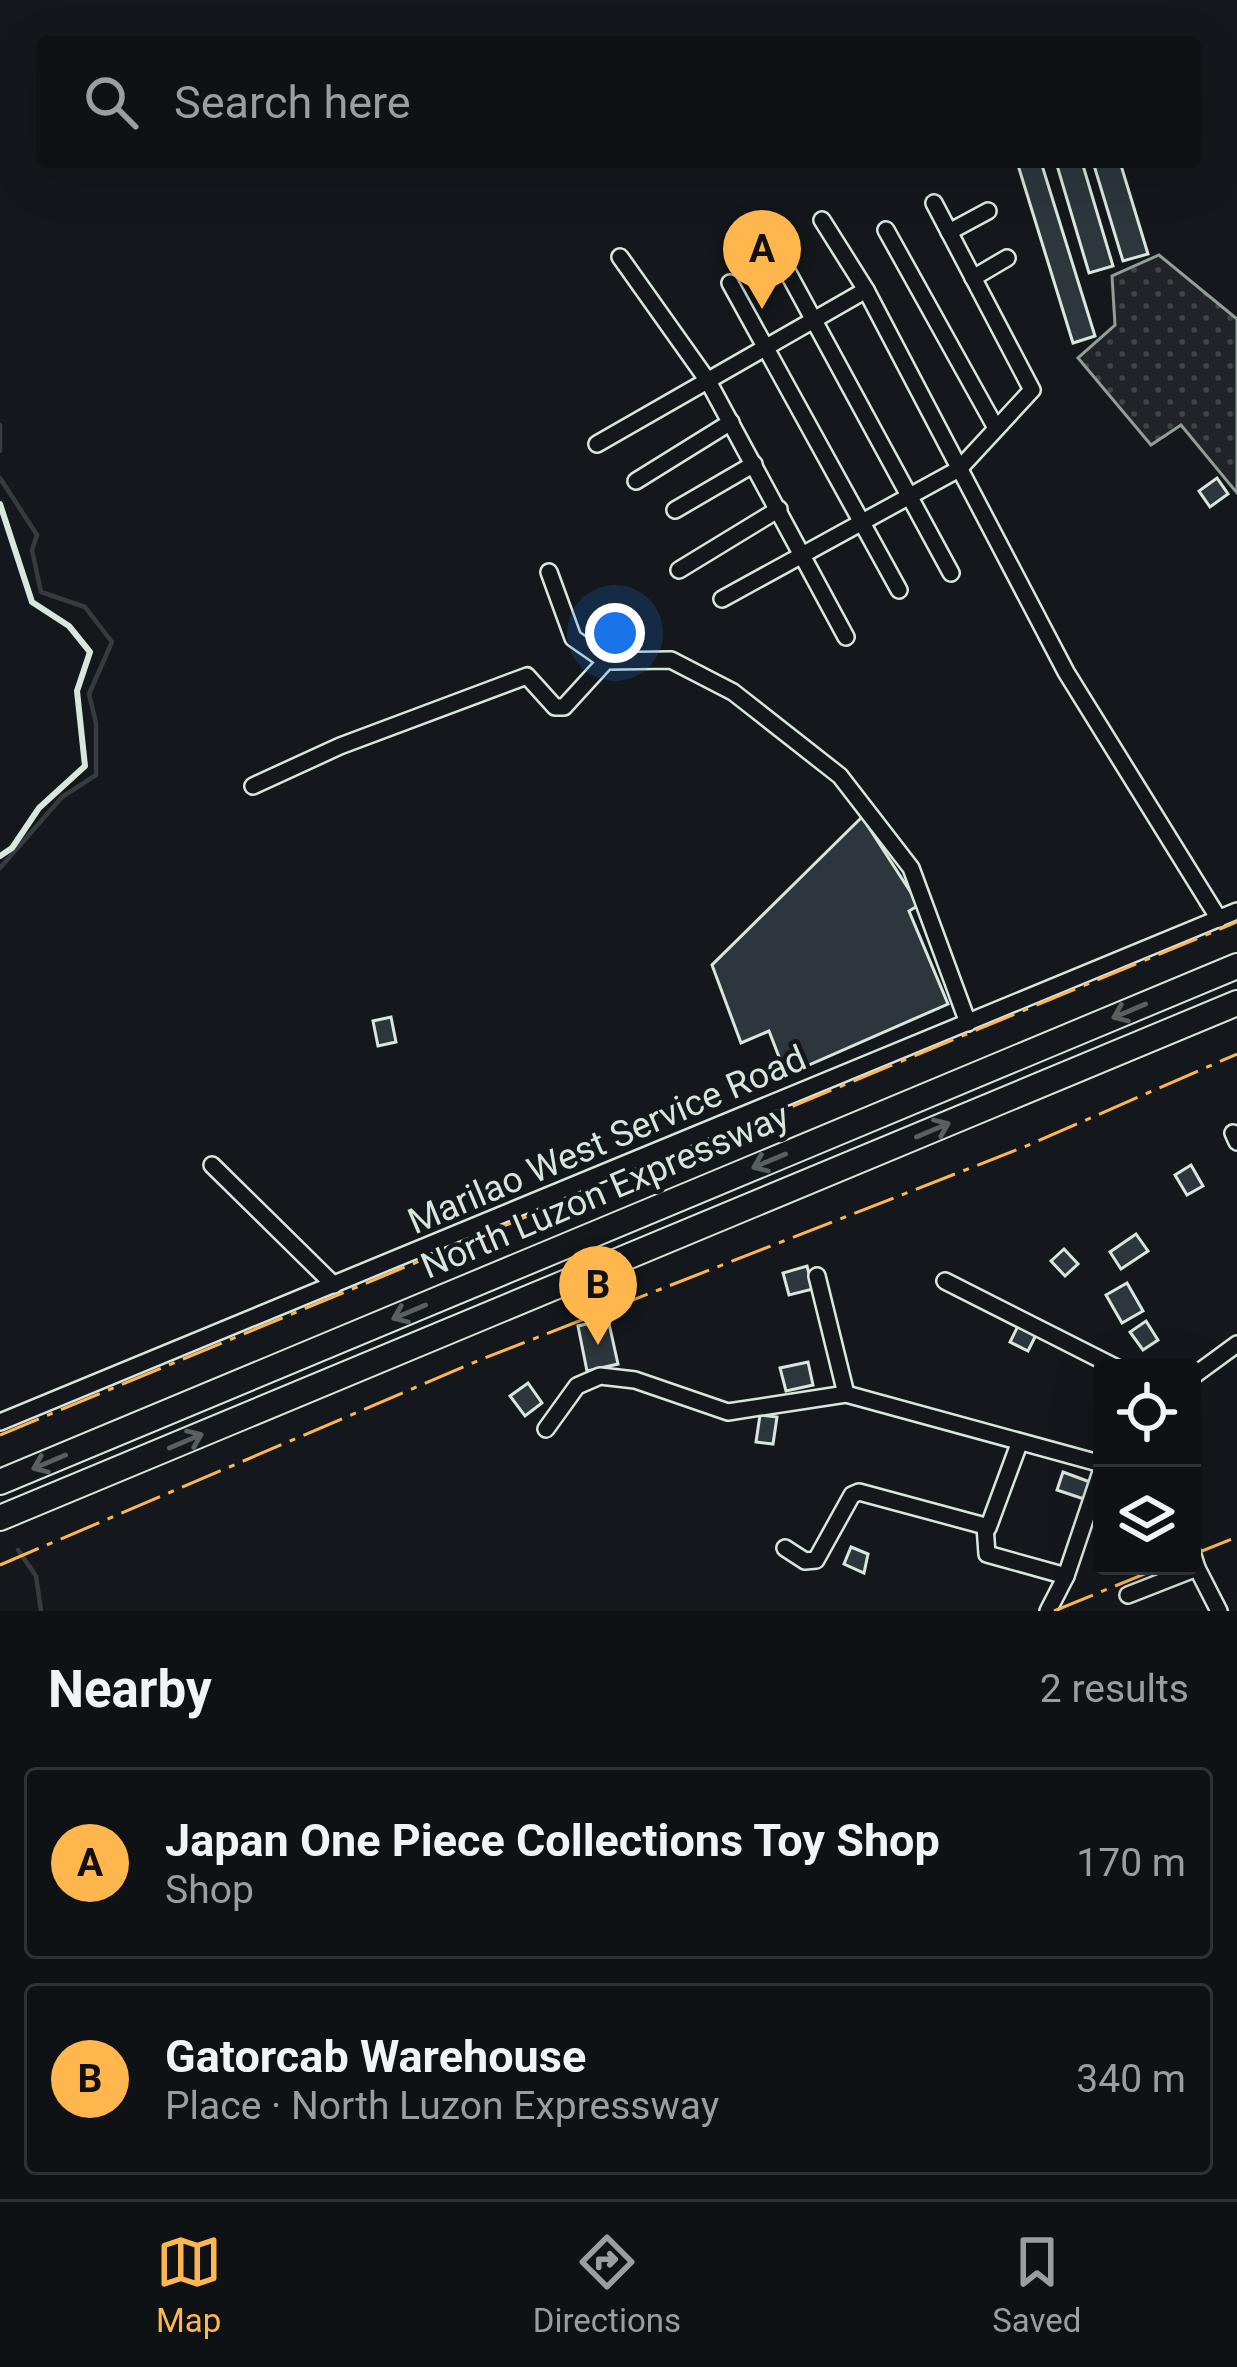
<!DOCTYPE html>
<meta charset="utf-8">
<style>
:root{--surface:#0f1215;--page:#1d2022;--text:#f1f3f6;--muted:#9b9ea0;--line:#2f3234;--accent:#ffb74d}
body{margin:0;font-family:Roboto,sans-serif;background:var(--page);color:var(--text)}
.controls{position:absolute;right:36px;bottom:36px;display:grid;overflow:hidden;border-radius:12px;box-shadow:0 12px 48px #0002}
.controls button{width:108px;height:108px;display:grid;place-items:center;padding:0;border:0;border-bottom:3px solid var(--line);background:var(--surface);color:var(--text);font:60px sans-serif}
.you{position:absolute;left:615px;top:633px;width:42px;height:42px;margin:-30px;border:9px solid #fff;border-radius:50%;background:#1a73e8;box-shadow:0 0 0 18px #1a73e833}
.badge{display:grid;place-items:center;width:78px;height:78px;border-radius:50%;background:var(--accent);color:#111;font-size:39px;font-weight:700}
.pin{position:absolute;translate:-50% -99px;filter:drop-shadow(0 3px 6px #0008)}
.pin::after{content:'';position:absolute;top:63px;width:42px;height:36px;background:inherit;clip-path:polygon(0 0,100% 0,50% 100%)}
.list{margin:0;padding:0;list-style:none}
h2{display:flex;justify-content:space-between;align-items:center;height:156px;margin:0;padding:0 48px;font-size:51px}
h2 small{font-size:39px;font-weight:400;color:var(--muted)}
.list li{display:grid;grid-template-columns:78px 1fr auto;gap:36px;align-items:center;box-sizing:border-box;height:192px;margin:0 24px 24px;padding:0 24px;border:3px solid var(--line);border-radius:12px}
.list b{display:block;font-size:45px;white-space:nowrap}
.list p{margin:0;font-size:39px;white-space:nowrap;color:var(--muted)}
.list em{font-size:39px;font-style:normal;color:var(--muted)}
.icon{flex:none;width:66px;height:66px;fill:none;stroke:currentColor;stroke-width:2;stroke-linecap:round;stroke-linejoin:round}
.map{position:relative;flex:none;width:1237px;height:1611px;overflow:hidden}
.search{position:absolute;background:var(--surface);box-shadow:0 12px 48px #0002;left:36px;right:36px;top:36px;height:132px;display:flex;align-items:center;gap:30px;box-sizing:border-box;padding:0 42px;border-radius:12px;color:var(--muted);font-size:45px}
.sheet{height:588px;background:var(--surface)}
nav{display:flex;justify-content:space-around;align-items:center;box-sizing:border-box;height:168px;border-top:3px solid var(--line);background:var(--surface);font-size:33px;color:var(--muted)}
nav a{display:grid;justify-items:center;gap:6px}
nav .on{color:var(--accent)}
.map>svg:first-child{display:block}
.grass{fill:url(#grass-dots);stroke:#939e99;stroke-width:3}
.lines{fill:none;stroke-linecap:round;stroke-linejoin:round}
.stream{stroke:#363b3e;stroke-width:4.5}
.building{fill:#2c363c;stroke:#d8e6dc;stroke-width:3}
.minor-casing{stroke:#d8e6dc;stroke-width:20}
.highway-casing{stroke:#d8e6dc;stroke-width:28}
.minor{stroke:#14181c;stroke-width:15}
.highway{stroke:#14181c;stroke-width:24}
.wall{stroke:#d8e6dc;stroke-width:6}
.power{stroke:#ffb74d;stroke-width:3;stroke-dasharray:42 9 6 9;stroke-linecap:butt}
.oneway{stroke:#59605f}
.labels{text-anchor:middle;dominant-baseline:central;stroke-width:9;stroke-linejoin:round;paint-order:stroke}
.street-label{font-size:36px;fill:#d8e6dc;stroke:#14181c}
</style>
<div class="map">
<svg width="1237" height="1611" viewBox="0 0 1237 1611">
<defs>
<pattern id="grass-dots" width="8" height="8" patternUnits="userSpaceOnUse" patternTransform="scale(3)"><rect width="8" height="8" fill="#202428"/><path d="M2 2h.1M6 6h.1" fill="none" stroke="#404447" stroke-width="1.8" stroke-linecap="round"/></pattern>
</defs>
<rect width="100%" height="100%" fill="#14181c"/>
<!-- grass -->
<polygon class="grass" points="1159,255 1237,319 1237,493 1181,425 1151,445 1078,358 1115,325 1112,276"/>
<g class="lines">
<!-- stream -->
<g class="stream">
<polyline points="0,425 0,451"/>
<polyline points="0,478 37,535 32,550 41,592 85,607 112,642 89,694 96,723 96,775 62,797 0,868"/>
<polyline points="18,1550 36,1576 41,1611"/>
</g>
</g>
<!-- building -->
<g class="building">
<polygon points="1017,162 1041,162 1095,336 1073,343"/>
<polygon points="1056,162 1082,162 1113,266 1089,273"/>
<polygon points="1093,162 1120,162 1148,254 1123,261"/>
<polygon points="1217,478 1228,494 1210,507 1199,491"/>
<polygon points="862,817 919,905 909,911 948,1004 786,1075 769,1031 741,1043 712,965"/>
<polygon points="391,1017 396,1042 378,1046 373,1021"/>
<polygon points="1191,1165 1203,1186 1187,1195 1175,1175"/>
<polygon points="1136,1234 1148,1251 1121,1269 1110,1252"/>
<polygon points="1064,1249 1078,1264 1065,1276 1051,1261"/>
<polygon points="807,1266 813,1289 789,1295 783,1273"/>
<polygon points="1127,1283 1143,1311 1122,1323 1106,1295"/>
<polygon points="608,1319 618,1364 587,1371 578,1326"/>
<polygon points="1146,1321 1158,1340 1143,1350 1130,1332"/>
<polygon points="1019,1324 1037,1333 1028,1351 1010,1342"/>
<polygon points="808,1362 813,1385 786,1391 780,1368"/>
<polygon points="528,1383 542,1403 525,1416 510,1396"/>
<polygon points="760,1415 777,1417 773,1444 756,1442"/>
<polygon points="1063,1472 1090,1482 1084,1499 1057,1490"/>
<polygon points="851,1547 868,1554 864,1573 844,1564"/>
</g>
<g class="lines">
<defs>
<g id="minor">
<polyline points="822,220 866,290 1066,672 1219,919"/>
<polyline points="886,230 996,428"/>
<polyline points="949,232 988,211"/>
<polyline points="773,245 951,573"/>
<polyline points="620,257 708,381 846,637"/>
<polyline points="973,278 1007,258"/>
<polyline points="730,283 899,590"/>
<polyline points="597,444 866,290"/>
<polyline points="636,481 731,422"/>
<polyline points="675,510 754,464"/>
<polyline points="679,570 779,509"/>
<polyline points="549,572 573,638 606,661"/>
<polyline points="722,599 959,469 1032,390 934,203"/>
<polyline points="253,786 340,746 527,676 555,707 564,707 606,661 671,660 733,692 840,776 911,868 968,1023"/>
<polyline points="1233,1133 1237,1142"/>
<polyline points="212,1165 334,1285"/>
<polyline points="817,1276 846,1394"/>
<polyline points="945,1281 1117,1368"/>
<polyline points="1192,1377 1237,1344"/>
<polyline points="0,1422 1237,911"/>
<polyline points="546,1429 577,1386 600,1376 635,1380 728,1412 846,1394 1102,1464"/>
<polyline points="988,1528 1019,1444"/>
<polyline points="785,1548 805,1561 816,1560 852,1495 859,1492 985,1526 987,1554 1066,1576"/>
<polyline points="1197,1568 1219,1611"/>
<polyline points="1128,1595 1197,1568 1192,1552"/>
<polyline points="1048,1611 1066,1576 1102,1469"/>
</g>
<g id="highway">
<polyline points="0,1482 1237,966"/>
<polyline points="0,1518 1237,1003"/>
</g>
</defs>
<!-- minor casing -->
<use href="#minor" class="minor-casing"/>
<!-- highway casing -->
<use href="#highway" class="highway-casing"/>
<!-- minor -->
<use href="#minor" class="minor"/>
<!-- highway -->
<use href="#highway" class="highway"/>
<!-- wall -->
<polyline class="wall" points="0,504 32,602 69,626 90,652 77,691 85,766 39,808 12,848 0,856"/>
<!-- power -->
<g class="power">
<polyline points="0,1435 1237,922"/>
<polyline points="1192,1555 1237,1537"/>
<polyline points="0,1565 482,1359 1024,1147 1237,1054"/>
<polyline points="1054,1611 1164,1566"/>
</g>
</g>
<!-- one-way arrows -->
<defs><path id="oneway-shaft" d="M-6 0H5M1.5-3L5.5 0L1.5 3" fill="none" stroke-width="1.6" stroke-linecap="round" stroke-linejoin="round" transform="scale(3)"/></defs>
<g class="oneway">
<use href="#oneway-shaft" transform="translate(1129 1011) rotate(157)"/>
<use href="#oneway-shaft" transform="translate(933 1130) rotate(-23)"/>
<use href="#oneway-shaft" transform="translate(769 1161) rotate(157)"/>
<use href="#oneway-shaft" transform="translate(409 1312) rotate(157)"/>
<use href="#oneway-shaft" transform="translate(186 1441) rotate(-23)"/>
<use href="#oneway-shaft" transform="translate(49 1462) rotate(157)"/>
</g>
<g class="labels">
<!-- street labels -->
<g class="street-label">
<text transform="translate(607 1140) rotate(-23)">Marilao West Service Road</text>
<text transform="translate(605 1191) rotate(-23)">North Luzon Expressway</text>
</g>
</g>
</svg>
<div class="controls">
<button><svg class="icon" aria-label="locate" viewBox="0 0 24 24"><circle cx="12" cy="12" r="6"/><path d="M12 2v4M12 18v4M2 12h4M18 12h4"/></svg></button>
<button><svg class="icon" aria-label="layers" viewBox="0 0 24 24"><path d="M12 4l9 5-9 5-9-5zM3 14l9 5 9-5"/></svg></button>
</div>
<div class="you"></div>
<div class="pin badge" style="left:762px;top:309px">A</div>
<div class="pin badge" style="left:598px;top:1345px">B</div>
<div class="search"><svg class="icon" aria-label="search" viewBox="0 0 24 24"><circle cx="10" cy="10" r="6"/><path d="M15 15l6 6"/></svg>Search here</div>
</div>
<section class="sheet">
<h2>Nearby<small>2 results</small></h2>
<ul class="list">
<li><span class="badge">A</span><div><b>Japan One Piece Collections Toy Shop</b><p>Shop</p></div><em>170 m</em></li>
<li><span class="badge">B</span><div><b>Gatorcab Warehouse</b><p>Place · North Luzon Expressway</p></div><em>340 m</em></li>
</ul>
</section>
<nav>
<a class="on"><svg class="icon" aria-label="map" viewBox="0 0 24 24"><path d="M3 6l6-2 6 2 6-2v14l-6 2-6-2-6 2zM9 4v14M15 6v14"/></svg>Map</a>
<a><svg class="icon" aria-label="directions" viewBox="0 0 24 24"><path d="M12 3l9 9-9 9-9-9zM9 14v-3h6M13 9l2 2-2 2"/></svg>Directions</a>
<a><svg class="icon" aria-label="saved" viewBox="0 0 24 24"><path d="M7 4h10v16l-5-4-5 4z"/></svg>Saved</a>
</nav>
